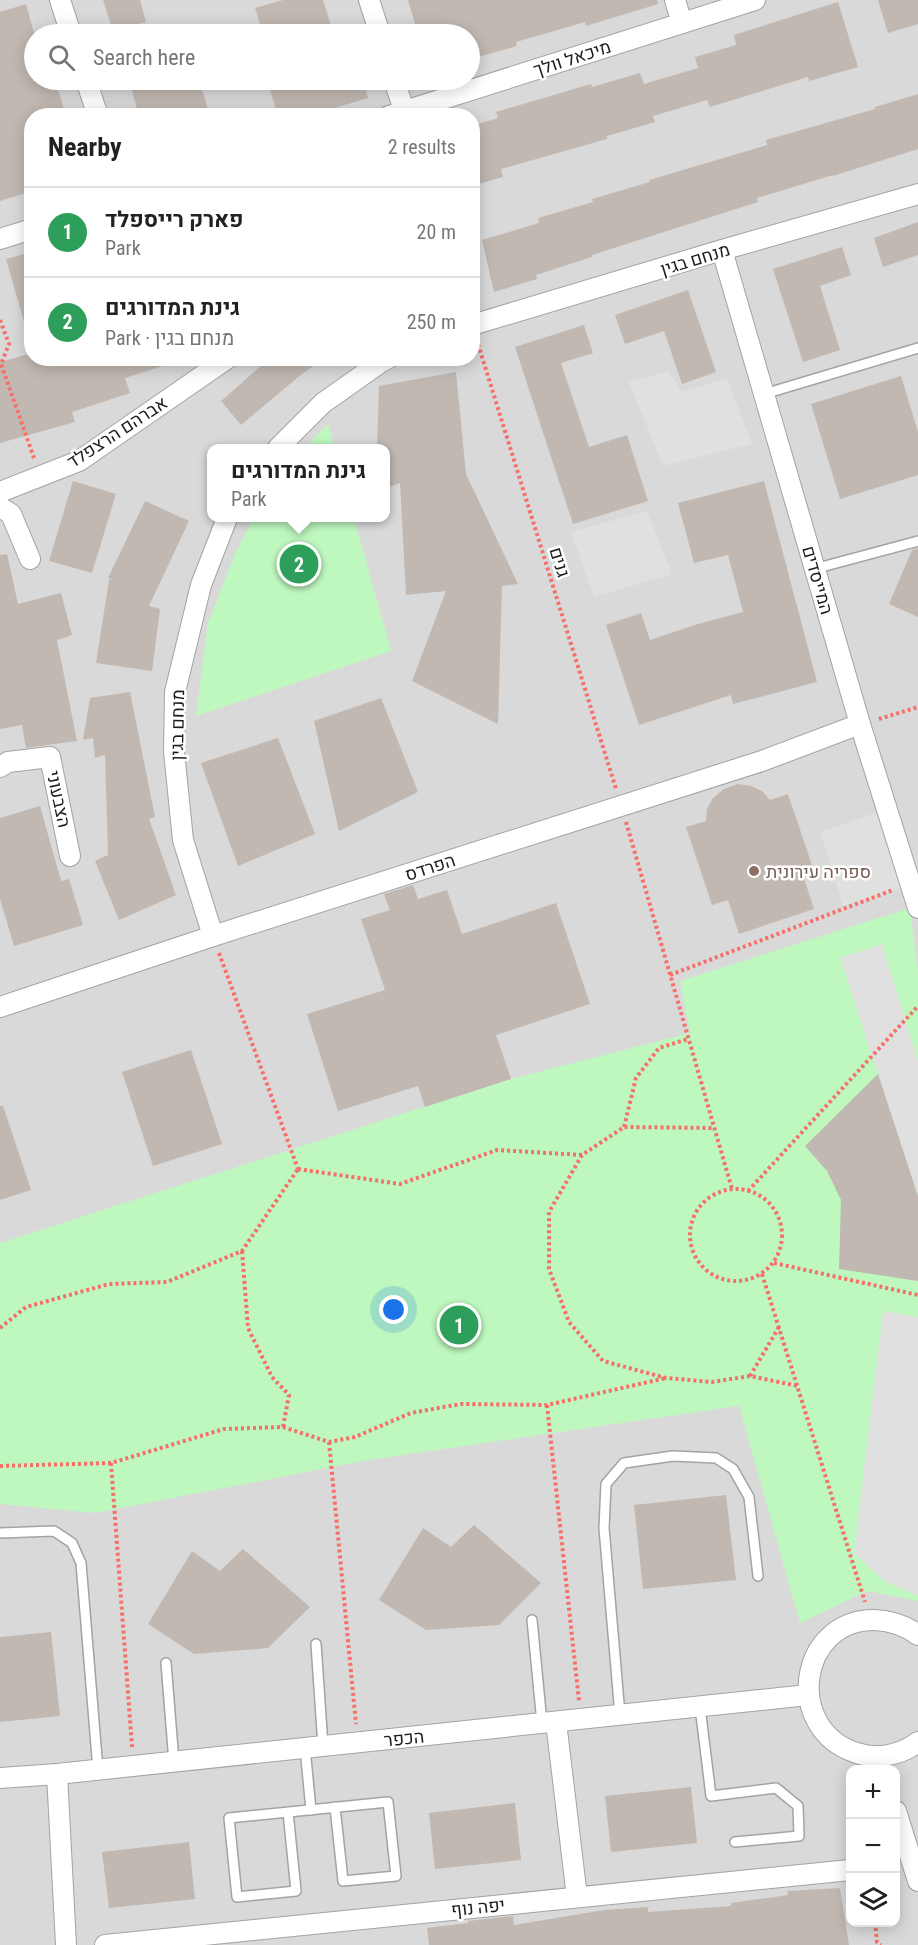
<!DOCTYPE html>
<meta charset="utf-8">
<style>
:root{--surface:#fff;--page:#f6f6f6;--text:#222;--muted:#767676;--line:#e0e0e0;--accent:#c30511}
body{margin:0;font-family:"Roboto Condensed",Heebo,sans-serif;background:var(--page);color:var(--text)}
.controls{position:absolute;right:18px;bottom:18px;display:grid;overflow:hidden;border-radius:12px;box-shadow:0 3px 15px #0003}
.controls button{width:54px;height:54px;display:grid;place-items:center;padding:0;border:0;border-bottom:2px solid var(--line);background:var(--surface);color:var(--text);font:30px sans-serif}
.you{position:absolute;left:394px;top:1310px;width:21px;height:21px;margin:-15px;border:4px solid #fff;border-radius:50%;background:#1a73e8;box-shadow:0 0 0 9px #1a73e833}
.badge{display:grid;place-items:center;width:39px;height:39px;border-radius:50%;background:var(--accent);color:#fff;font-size:20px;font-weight:700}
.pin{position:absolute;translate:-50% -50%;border:3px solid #fff;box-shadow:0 2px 6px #0006}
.popup{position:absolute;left:207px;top:444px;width:183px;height:78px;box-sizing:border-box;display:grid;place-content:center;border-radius:12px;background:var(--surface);filter:drop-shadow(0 2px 4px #0005);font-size:20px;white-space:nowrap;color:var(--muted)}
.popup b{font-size:22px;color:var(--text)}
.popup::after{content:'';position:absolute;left:50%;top:100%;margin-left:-12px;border:12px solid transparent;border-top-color:var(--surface)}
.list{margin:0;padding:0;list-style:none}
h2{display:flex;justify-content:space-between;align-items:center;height:78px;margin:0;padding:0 24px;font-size:26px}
h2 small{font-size:20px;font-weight:400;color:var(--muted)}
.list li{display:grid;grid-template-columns:39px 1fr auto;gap:18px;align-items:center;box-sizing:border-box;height:90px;padding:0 24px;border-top:2px solid var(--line)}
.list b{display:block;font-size:22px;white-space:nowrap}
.list p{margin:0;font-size:20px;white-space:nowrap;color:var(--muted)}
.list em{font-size:20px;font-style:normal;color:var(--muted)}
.icon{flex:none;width:33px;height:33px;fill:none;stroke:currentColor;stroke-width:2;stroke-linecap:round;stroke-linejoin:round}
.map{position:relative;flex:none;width:918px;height:1945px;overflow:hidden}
.search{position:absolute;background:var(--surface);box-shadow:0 3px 15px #0003;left:24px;top:24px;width:456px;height:66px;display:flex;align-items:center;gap:15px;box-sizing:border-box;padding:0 21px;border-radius:33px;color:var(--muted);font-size:22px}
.panel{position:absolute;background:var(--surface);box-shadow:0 3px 15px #0003;left:24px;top:108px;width:456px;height:258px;border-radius:24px}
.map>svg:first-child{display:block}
.residential{fill:#dad9d9;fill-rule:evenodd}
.park{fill:#bef8bf}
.parking{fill:#e0e0e0}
.building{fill:#c1b8b1}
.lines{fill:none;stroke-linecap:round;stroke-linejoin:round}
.service-casing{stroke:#a3a3a3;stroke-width:12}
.minor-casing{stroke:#a3a3a3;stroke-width:22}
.path{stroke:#f66f69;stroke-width:4;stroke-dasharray:3 3;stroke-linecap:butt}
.service{stroke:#fff;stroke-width:9}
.minor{stroke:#fff;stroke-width:20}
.education-dot{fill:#8d6e63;stroke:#fff;stroke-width:2}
.labels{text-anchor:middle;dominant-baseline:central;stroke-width:5;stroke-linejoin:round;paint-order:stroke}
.street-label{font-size:18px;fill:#1c1c1c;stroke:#fff}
.education-label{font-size:18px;fill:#785e54;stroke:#fff;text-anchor:start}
</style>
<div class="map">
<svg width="918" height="1945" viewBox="0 0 918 1945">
<rect width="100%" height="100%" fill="#ede8e1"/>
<!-- residential -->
<path class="residential" d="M0,0H918V1945H0ZM34,34H470V80H34ZM32,116H472V358H32ZM212,448H386V518H212ZM850,1770H896V1922H850Z"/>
<!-- park -->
<g class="park">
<polygon points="328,424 335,448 304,448"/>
<polygon points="253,518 354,518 391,651 196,716 208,623 235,554"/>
<polygon points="910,908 918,973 918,1601 867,1591 800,1623 739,1406 368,1460 96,1513 0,1504 0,1243 511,1079 690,1033 680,981"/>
</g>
<!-- parking -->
<g class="parking">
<polygon points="668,371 682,392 727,378 752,444 663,466 629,382"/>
<polygon points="647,511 672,574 594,597 571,532"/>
<polygon points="878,812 902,888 843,906 820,832"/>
<polygon points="882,944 918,1061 918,1196 840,958"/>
<polygon points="883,1311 918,1317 918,1596 884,1581 854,1553"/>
</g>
<!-- building -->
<g class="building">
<polygon points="103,0 140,0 146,22 113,31"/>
<polygon points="283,0 323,0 333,32 324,34 263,34 255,8"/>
<polygon points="408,0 657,0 658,4 586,26 585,22 516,42 517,46 475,58 470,41 470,34 418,34"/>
<polygon points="878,0 918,0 918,24 888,33"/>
<polygon points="838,2 858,67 809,81 808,77 710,107 707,100 653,116 655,122 607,136 607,139 501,169 503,177 472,186 472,126 498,118 496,112 591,84 592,87 640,73 644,84 698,68 695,57 736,45 734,35"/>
<polygon points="26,4 34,33 34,80 55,80 66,116 32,116 32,191 0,201 0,12"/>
<polygon points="129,80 199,80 210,116 139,116"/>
<polygon points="267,80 363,80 368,98 308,116 278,116"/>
<polygon points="918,94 918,149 833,176 833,175 757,198 758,202 592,255 592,257 536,275 537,279 494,292 482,240 539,223 538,218 593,202 592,199 650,182 649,180 767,145 766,140 875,109 875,107"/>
<polygon points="918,222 918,255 883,267 874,238"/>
<polygon points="842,247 851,275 820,286 840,350 803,362 773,269"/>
<polygon points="32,252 32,331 27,332 6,259"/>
<polygon points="688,290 716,372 682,384 664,331 625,344 615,315"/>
<polygon points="584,325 593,353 561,363 589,447 627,435 648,501 573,524 515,347"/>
<polygon points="32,353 32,358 174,358 175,362 125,378 130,393 72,412 75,422 0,443 0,362"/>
<polygon points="270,358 325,358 303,373 241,425 221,401"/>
<polygon points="456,372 466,474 518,584 502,586 498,724 412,681 446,591 406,595 400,483 386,488 386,448 377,448 379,386"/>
<polygon points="901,376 918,432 918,475 840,499 811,404"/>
<polygon points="73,481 116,494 92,573 49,561"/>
<polygon points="764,481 817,682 733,704 731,695 639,725 606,625 641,613 650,640 698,624 743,612 728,555 694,563 678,503"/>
<polygon points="145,501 189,521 149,606 160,609 152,671 96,663 109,580 112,579 108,578"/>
<polygon points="918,548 918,617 889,604 912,550"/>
<polygon points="7,554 18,604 61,593 72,635 57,640 77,741 26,748 22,725 0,729 0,555"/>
<polygon points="130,692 155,817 149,819 176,895 119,920 95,861 108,855 105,755 95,758 93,738 83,740 90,698"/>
<polygon points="381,698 418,792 339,831 314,721"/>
<polygon points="278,738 315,834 238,866 201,763"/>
<polygon points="738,784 751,786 762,791 770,800 788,794 812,865 801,869 814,909 739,934 728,900 712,905 686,827 706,821 707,809 713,798 724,789"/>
<polygon points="40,806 61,881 69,879 83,925 14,946 0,899 0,818"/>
<polygon points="413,885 418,899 447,890 462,934 556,903 590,1004 496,1035 511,1079 425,1107 418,1086 338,1111 307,1014 385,990 361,919 390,910 384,894"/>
<polygon points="191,1050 222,1144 153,1166 122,1072"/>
<polygon points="878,1074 918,1196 918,1281 839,1269 841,1200 827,1171 805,1146"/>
<polygon points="0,1106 3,1106 31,1190 0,1200"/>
<polygon points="726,1495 736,1580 643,1589 634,1505"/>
<polygon points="474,1525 541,1583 499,1625 426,1630 379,1600 423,1528 451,1547"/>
<polygon points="243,1549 310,1607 268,1648 194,1654 148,1624 192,1551 220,1571"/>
<polygon points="51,1632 60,1716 0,1722 0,1637"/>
<polygon points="691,1787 697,1843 611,1852 605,1796"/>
<polygon points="515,1803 521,1860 435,1869 429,1813"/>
<polygon points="189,1842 195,1899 109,1908 102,1852"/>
<polygon points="840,1888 849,1945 429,1945 427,1928 468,1923 468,1921 513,1916 514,1925 604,1910 648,1907 648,1912 731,1906 731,1903 788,1895 787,1891"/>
</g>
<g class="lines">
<defs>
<g id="service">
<polyline points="764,394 918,348"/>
<polyline points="814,569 918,541"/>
<polyline points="0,1533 54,1531 72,1543 81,1563 98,1770"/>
<polyline points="532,1620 542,1723"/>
<polyline points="316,1644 323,1746"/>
<polyline points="166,1663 174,1762"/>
<polyline points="700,1707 711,1796 776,1788 798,1806 799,1836 735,1842"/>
<polyline points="620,1715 604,1528 606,1484 624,1463 673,1456 716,1458 733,1469 749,1497 758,1576"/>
<polyline points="305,1748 311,1810"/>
<polyline points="288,1812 296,1891 237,1897 229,1818 388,1802 396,1876 343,1881 335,1807"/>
</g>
<g id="minor">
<polyline points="60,0 71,34"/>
<polyline points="369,0 380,34"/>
<polyline points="675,0 682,23"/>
<polyline points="86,80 98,116"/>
<polyline points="394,80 406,116"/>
<polyline points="389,116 755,0"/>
<polyline points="0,239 32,229"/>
<polyline points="722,250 860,724 918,908"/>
<polyline points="472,325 722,250 918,194"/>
<polyline points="278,448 323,403 381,362 389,358"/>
<polyline points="0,492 79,461 228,358"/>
<polyline points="0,507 11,514 30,559"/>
<polyline points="0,767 8,762 50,757 70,856"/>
<polyline points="213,936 183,840 174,752 175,692 201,585 227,518"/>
<polyline points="0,1007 213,936 762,761 860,724"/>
<path d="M918,1635C905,1625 891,1621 875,1620C798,1619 783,1730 857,1753C877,1760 901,1755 918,1742"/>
<polyline points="556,1722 577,1897"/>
<polyline points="57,1774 66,1945"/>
<polyline points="0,1778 57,1774 808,1695"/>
<polyline points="896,1811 918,1881"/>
<polyline points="105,1945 850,1870"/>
</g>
</defs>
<!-- service casing -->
<use href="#service" class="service-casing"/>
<!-- minor casing -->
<use href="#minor" class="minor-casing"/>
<!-- path -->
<g class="path">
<polyline points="0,320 9,344 1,364 34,458"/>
<polyline points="478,344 616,789"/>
<polyline points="879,719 918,707"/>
<polyline points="626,822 732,1189"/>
<polyline points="219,953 298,1169"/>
<polyline points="670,975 893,890"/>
<polyline points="624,1127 636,1078 659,1048 688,1039"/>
<polyline points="582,1155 549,1212 549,1269 569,1322 603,1361 666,1378 712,1382 750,1376 798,1386"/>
<polyline points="298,1169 400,1184 497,1150 582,1155 624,1127 714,1128"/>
<circle cx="736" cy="1235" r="46"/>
<polyline points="748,1191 918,1006"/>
<polyline points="242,1251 248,1328 272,1377 289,1395 283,1427"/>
<polyline points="774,1263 918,1295"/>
<polyline points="762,1274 865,1602"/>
<polyline points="0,1328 26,1307 109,1284 167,1282 242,1251 298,1169"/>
<polyline points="750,1376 779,1327"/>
<polyline points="547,1405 579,1701"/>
<polyline points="329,1442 356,1724"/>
<polyline points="111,1463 132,1747"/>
<polyline points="0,1466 111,1463 224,1429 283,1427 329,1442 355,1437 411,1413 461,1404 547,1405 666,1378"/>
<polyline points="875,1922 877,1942 881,1945"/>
</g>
<!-- service -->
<use href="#service" class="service"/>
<!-- minor -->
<use href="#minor" class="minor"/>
</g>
<!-- markers -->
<circle class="education-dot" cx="754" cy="871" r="6"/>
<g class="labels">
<!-- street labels -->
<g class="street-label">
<text transform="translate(572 58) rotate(-18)">מיכאל וולך</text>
<text transform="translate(695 259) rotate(-17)">מנחם בגין</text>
<text transform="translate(117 432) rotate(-33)">אברהם הרצפלד</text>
<text transform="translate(560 562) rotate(73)">גנים</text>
<text transform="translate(818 580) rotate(74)">המייסדים</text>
<text transform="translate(177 725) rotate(-89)">מנחם בגין</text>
<text transform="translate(59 799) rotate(78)">הצבעוני</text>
<text transform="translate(430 867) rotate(-18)">הפרדס</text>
<text transform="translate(404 1738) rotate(-6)">הכפר</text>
<text transform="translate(478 1907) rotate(-6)">יפה נוף</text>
</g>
<!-- education labels -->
<g class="education-label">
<text x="766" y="871">ספריה עירונית</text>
</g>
</g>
</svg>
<div class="controls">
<button>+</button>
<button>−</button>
<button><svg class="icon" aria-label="layers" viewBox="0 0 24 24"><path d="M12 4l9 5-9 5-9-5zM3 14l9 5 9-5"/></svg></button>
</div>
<div class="you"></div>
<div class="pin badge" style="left:459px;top:1325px;background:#2e9e5b">1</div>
<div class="pin badge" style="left:299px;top:564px;background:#2e9e5b">2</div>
<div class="popup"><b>גינת המדורגים</b>Park</div>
<div class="search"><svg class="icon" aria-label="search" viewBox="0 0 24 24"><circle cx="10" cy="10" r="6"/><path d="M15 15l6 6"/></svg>Search here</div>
<section class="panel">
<h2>Nearby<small>2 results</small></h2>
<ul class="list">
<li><span class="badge" style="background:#2e9e5b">1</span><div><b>פארק רייספלד</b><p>Park</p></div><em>20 m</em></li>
<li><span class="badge" style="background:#2e9e5b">2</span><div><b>גינת המדורגים</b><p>Park · מנחם בגין</p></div><em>250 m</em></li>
</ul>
</section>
</div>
